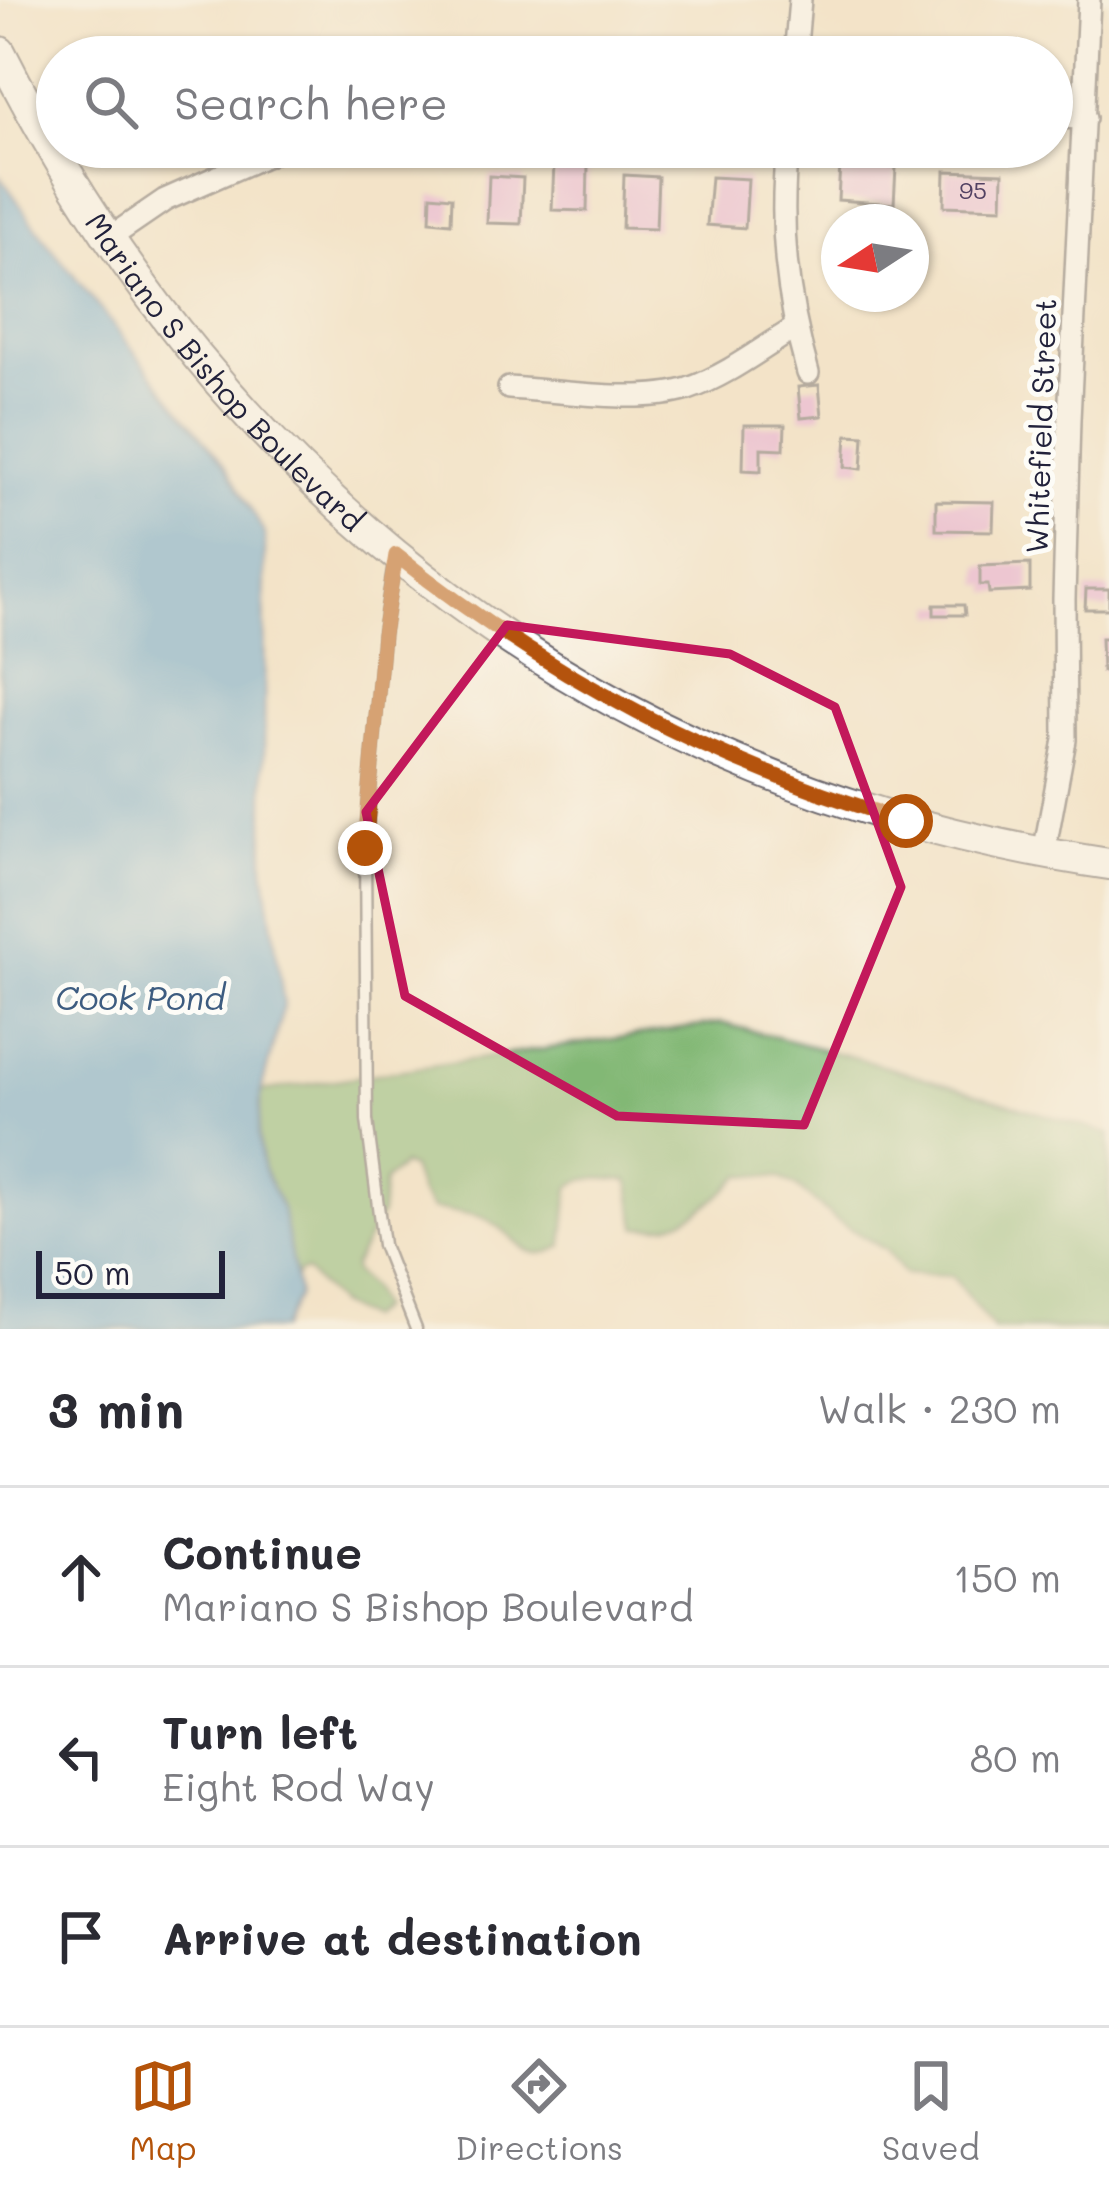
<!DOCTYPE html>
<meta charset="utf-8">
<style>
:root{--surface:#fff;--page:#f7f7f7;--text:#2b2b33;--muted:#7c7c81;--line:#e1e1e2;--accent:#b45309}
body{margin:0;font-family:Mali,sans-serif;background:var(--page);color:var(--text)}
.compass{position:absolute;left:821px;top:204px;width:108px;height:108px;border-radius:50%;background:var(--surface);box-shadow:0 3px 9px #0004;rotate:258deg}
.scale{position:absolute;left:36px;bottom:30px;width:189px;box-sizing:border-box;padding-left:12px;border:6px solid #22223b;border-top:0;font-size:33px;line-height:42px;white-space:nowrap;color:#22223b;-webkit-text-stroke:9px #fdfcf7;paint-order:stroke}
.stop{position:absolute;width:36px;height:36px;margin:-27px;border:9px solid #b45309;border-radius:50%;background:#fff}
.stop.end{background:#b45309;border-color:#fff;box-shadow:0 3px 12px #0008}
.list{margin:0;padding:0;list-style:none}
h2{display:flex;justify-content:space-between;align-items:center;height:156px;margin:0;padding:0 48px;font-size:51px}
h2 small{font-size:39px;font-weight:400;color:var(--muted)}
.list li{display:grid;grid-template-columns:78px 1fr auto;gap:36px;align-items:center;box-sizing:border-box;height:180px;padding:0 48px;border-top:3px solid var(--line)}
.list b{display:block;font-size:45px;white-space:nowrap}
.list p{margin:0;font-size:39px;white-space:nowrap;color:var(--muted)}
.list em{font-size:39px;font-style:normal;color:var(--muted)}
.icon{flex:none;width:66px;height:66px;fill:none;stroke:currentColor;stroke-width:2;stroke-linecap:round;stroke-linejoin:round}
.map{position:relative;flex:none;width:1109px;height:1329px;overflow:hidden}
.search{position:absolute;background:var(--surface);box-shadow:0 3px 9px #0004;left:36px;right:36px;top:36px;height:132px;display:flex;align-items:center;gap:30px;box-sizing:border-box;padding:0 42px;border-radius:66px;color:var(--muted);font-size:45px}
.sheet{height:696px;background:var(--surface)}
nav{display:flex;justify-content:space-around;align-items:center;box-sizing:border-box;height:168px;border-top:3px solid var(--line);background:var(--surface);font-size:33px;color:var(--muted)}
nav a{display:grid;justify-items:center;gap:6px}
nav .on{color:var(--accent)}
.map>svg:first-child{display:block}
.forest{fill:#82b875;stroke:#526d58;stroke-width:3}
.water{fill:#5ea4d4;stroke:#406388;stroke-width:3}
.building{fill:#e6a3db}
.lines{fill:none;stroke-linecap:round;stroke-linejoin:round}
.lane-casing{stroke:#6b666c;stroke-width:15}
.street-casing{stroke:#6b666c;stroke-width:26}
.secondary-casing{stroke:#6b666c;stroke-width:34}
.lane{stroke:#fff;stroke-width:10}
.street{stroke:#fff;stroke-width:21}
.secondary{stroke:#fff;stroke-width:30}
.route{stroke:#b45309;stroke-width:15}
.marked{fill:none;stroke:#c2185b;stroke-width:9;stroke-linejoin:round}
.labels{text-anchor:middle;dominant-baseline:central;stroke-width:10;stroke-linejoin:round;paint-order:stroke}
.number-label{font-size:24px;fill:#534263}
.street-label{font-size:30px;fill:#22223b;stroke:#fdfcf7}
.water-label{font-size:33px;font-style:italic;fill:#3d5c80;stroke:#fdfcf7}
</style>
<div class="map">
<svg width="1109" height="1329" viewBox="0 0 1109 1329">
<rect width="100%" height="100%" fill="#fdfcf7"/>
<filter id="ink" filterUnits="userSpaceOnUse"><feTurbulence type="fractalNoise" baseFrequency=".00833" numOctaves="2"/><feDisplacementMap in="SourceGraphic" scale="24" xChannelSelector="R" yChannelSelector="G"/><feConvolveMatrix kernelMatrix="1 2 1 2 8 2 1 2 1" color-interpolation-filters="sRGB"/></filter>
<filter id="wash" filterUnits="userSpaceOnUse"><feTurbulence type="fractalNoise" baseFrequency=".004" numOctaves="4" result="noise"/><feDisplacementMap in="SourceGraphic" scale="48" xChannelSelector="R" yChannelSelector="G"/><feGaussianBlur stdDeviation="2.7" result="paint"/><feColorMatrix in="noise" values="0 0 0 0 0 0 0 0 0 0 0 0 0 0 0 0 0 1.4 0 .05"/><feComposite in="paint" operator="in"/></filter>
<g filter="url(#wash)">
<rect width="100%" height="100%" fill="#f3e3c8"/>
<!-- forest -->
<path class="forest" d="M721,1023L868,1061L1109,1134V1329H993L952,1276L904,1274L886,1250L836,1220L797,1187L779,1177L742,1175C712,1203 682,1232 637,1227L630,1185L627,1180C607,1179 583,1174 569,1188L563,1246C522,1268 519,1235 488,1220C473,1212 448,1212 431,1209L419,1192L411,1168L403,1165L384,1181L381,1214L353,1266L354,1272L371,1290L379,1308L367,1319L337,1304L306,1271L299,1272L295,1278L282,1209L263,1169L258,1135L261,1091Z"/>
<!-- water -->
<polygon class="water" points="0,176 50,246 226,466 265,534 264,866 284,1005 261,1091 258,1135 263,1169 282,1209 298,1295 281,1329 0,1329"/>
<g id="blocks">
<!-- building -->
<g class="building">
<polygon points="977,46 1032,47 1032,57 977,57"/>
<polygon points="717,51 768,53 768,57 717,57"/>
<polygon points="554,164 588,165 587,211 552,210"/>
<polygon points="840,164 896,168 894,204 838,200"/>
<polygon points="945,171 1003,173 1002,208 944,206"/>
<polygon points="624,175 658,177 656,229 622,228"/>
<polygon points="489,176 523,178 521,224 487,223"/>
<polygon points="711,177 748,179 745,228 707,225"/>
<polygon points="431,195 452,197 451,223 430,221"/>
<polygon points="819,385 822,416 801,418 798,387"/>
<polygon points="744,425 785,425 784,449 761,448 761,471 743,470"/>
<polygon points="847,435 864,436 862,469 845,467"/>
<polygon points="936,501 994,502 993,531 936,530"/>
<polygon points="1030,564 1030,591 989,593 988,585 980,585 980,566"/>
<polygon points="1086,589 1109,589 1109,609 1085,609"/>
<polygon points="934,605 964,605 965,615 934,615"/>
<polygon points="1101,638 1109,638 1109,670 1102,671"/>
</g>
</g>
</g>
<g filter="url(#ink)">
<use href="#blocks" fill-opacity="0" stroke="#6b666c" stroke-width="3"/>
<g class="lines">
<defs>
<polyline id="lane" points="395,558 383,634 365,848 367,1120 383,1245 416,1329"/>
<g id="street">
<polyline points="795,57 800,0"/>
<polyline points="1052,117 1085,118"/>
<path d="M787,147C779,228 786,295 808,373"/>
<polyline points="108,239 165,200 285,147"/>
<path d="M509,388C560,391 640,404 688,389C726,376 761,349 795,328"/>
<polyline points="1044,853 1065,740 1064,599 1069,420 1089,0"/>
</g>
<g id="secondary">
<path id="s1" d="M0,52C226,500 609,791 1109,864"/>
</g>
</defs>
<!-- lane casing -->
<use href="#lane" class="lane-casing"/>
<!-- street casing -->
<use href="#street" class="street-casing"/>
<!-- secondary casing -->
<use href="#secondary" class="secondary-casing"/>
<!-- lane -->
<use href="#lane" class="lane"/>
<!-- street -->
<use href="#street" class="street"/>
<!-- secondary -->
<use href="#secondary" class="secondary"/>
</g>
</g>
<g class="lines" filter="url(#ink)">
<!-- route -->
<path class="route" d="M365,848L383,634L396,555C551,678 716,764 906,821"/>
</g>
<!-- marked area -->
<path d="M0 0H1109V1329H0ZM507,625L730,654L835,707L901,887L804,1125L617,1116L405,996L366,812Z" fill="#f3e3c8" fill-opacity=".55" fill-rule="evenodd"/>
<path class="marked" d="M507,625L730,654L835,707L901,887L804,1125L617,1116L405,996L366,812Z"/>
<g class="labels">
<!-- number labels -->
<g class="number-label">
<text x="973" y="189">95</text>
</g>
<!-- street labels -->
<g class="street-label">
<text stroke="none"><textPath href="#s1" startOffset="393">Mariano S Bishop Boulevard</textPath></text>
<text transform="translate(1040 426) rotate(-88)">Whitefield Street</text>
</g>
<!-- water labels -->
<g class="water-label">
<text x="140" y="996">Cook Pond</text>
</g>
</g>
</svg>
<svg class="compass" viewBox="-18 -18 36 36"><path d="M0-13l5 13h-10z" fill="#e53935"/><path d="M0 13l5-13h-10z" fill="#7c7c81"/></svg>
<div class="scale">50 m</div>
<div class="stop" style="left:906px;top:821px"></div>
<div class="stop end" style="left:365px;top:848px"></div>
<div class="search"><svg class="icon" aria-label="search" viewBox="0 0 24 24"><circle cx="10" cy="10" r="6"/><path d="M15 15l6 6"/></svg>Search here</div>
</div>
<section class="sheet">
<h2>3 min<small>Walk · 230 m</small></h2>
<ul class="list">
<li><svg class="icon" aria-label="ahead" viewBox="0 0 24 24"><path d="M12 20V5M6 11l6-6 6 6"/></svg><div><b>Continue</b><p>Mariano S Bishop Boulevard</p></div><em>150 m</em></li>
<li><svg class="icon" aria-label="left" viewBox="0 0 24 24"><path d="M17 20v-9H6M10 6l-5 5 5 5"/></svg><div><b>Turn left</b><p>Eight Rod Way</p></div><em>80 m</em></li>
<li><svg class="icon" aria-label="arrive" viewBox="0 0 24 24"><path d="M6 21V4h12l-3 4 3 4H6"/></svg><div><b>Arrive at destination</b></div></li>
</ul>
</section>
<nav>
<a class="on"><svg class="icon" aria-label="map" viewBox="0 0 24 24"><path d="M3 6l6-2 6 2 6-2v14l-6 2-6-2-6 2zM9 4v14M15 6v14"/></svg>Map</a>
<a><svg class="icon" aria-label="directions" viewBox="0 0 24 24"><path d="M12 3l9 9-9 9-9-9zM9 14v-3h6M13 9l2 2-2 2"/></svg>Directions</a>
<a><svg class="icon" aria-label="saved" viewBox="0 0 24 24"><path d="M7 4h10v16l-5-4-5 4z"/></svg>Saved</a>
</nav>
